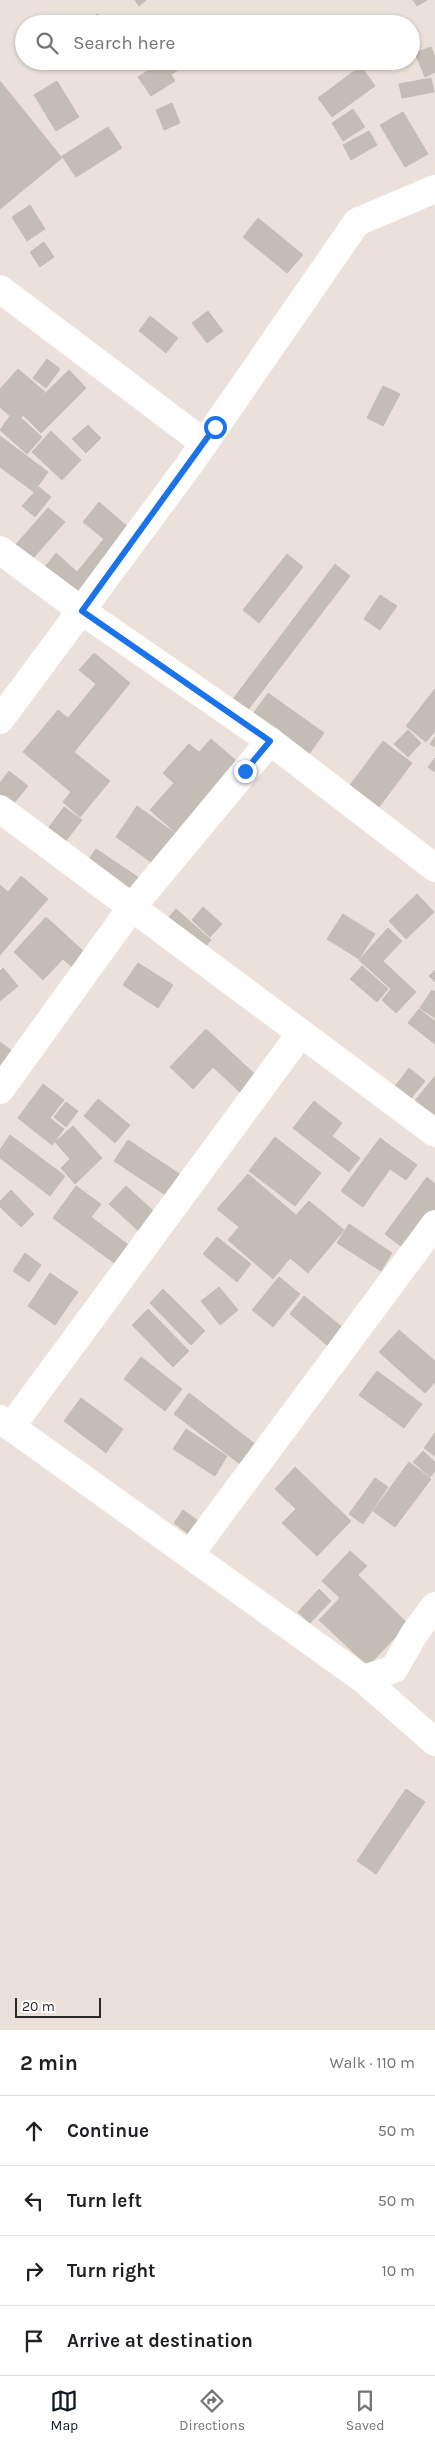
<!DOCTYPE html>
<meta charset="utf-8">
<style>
:root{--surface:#fff;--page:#f2f2f2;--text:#202124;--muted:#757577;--line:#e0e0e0;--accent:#111827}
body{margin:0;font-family:Karla,sans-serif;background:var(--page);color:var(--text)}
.scale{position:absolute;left:15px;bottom:12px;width:86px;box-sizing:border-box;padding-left:5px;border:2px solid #292929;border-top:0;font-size:14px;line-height:18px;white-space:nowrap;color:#292929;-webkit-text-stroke:4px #fff;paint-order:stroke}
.stop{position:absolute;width:15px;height:15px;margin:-11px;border:4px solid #1a73e8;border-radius:50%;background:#fff}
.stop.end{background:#1a73e8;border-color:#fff;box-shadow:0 1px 5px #0008}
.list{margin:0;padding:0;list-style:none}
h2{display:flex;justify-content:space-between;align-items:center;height:65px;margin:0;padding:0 20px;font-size:21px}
h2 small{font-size:16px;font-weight:400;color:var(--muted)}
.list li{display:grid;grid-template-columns:32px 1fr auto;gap:15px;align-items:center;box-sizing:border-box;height:70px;padding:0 20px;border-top:1px solid var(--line)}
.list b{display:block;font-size:19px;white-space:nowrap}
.list em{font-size:16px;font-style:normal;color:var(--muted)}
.icon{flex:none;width:28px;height:28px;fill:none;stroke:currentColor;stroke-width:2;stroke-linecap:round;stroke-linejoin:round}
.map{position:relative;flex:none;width:435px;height:2030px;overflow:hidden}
.search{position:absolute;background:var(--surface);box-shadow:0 1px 4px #0004;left:15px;right:15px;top:15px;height:55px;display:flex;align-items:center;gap:12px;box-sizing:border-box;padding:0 18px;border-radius:28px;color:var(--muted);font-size:19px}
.sheet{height:345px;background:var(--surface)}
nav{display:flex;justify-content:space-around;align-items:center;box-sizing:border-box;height:70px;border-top:1px solid var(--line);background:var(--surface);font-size:14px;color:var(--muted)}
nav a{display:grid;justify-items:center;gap:2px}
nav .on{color:var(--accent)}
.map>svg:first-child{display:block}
.building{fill:#c3bdb6;stroke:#c6bdb4}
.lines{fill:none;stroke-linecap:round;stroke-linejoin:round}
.minor{stroke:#fff;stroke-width:28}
.route{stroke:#1a73e8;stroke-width:6}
</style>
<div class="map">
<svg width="435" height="2030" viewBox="0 0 435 2030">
<rect width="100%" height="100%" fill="#ebe1da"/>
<!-- building -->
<g class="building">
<polygon points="135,0 146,0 139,6"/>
<polygon points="413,0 427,0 417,6"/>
<polygon points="97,14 110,24 90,24"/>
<polygon points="431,47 435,57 435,72 425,77 415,53"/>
<polygon points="163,61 191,61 172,74"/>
<polygon points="163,61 175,81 151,96 138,77"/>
<polygon points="361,66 375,86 332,117 318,98"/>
<polygon points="431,78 434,92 402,98 399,84"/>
<polygon points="0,81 62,158 0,209"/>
<polygon points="57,81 79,117 56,131 34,95"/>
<polygon points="172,103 180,123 164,130 156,110"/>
<polygon points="353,109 365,127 343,141 332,123"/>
<polygon points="403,112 428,154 405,167 380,125"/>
<polygon points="108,127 122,148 76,177 62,156"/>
<polygon points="369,131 377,145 351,160 343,145"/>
<polygon points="30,205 45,229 27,241 12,217"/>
<polygon points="258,218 303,255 287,273 243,237"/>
<polygon points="44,242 54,257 40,267 30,252"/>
<polygon points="208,311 223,331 207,343 192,323"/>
<polygon points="150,316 178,338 166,353 139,331"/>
<polygon points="47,359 60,369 46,388 33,378"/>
<polygon points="18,369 45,392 21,418 42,437 27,454 0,430 10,416 0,407 0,389"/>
<polygon points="69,370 86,388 41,433 23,415"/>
<polygon points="383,386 400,394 383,426 367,418"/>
<polygon points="88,425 101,438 86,453 72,439"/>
<polygon points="51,431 81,460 62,480 32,452"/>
<polygon points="0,436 48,472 34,492 0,467"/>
<polygon points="39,487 51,497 35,517 22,506"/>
<polygon points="99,502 136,534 77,605 40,573 56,553 77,572 104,539 83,522"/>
<polygon points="48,508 65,522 27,565 11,550"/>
<polygon points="287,554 303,567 259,623 243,610"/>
<polygon points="335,564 350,576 244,715 230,703"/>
<polygon points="380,595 397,606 380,630 364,619"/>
<polygon points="94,653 130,683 74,752 110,781 80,817 63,802 71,792 23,752 58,710 68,718 96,684 79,670"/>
<polygon points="435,689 435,731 426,742 406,726"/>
<polygon points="268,693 324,733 304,761 248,721"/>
<polygon points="408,730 421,743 408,757 394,744"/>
<polygon points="435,737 435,747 430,744"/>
<polygon points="211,739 240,764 177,834 150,810 174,783 163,773 189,744 199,752"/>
<polygon points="383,741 412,763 373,815 344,793"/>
<polygon points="435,758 435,772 428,767"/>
<polygon points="9,771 28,786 6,813 0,808 0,783"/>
<polygon points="137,806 176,834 154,864 116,837"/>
<polygon points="64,807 82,820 58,851 41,838"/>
<polygon points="96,849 145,882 131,904 81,870"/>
<polygon points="21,876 48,899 0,955 0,885 8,892"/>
<polygon points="417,894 434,912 406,939 389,921"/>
<polygon points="203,907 222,924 210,937 192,920"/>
<polygon points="176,909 211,940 196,957 161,926"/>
<polygon points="343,914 375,934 359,959 327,939"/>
<polygon points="46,917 93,960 80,974 63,959 43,980 14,952"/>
<polygon points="388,928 402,941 383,961 416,992 396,1013 382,1000 391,989 359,960"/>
<polygon points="138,963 173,985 158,1008 123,985"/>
<polygon points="362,966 388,989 377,1002 350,979"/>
<polygon points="3,968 18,986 0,1001 0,971"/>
<polygon points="435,970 435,982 429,976"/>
<polygon points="432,990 435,992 435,1018 420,1008"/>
<polygon points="419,1009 435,1021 435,1044 408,1023"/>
<polygon points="206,1029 260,1079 244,1096 213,1067 193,1089 170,1067"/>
<polygon points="0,1042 12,1051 0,1066"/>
<polygon points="409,1068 425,1081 405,1106 390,1093"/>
<polygon points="435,1076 435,1128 410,1107"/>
<polygon points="43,1084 64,1100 50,1118 64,1129 52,1145 18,1118"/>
<polygon points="98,1099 130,1125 115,1143 84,1116"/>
<polygon points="314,1101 342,1123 332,1136 360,1158 349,1172 293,1128"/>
<polygon points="66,1102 78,1111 66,1127 54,1117"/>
<polygon points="73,1126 102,1158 75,1184 61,1168 70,1159 55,1142"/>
<polygon points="10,1135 65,1176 50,1196 0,1158 0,1150"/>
<polygon points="275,1137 321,1173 295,1206 249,1171"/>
<polygon points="380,1138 417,1165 406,1180 390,1169 363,1207 341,1191"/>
<polygon points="128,1140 187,1179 173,1200 114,1161"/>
<polygon points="248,1174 296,1215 309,1201 344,1230 308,1273 290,1258 273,1279 228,1240 239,1227 217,1209"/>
<polygon points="427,1177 435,1184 435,1213 407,1251 385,1234"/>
<polygon points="76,1186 101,1204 91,1217 135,1250 121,1268 53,1218"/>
<polygon points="126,1186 160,1217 143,1235 109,1204"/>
<polygon points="11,1190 34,1214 21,1227 0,1207 0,1201"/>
<polygon points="349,1224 392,1253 381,1271 337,1243"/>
<polygon points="217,1237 251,1264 237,1282 203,1254"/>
<polygon points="25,1253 41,1265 29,1282 13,1271"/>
<polygon points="50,1273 78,1292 55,1325 28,1306"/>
<polygon points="279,1277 300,1294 273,1327 252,1310"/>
<polygon points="219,1287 238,1310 220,1325 201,1301"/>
<polygon points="163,1289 205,1331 191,1345 150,1303"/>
<polygon points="304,1296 348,1332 334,1351 290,1314"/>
<polygon points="148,1309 189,1351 173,1367 132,1325"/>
<polygon points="399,1330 435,1361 435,1382 425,1393 379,1352"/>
<polygon points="141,1357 182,1389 165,1411 124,1379"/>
<polygon points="377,1371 422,1404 404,1428 359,1395"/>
<polygon points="189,1393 255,1444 240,1464 174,1414"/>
<polygon points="81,1398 123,1429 106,1453 64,1421"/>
<polygon points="186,1429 227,1456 215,1476 173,1449"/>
<polygon points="435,1433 435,1456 424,1448"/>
<polygon points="423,1451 435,1462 435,1471 430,1477 413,1462"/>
<polygon points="409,1462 431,1479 395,1527 373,1511"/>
<polygon points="295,1467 351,1521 317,1556 282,1523 296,1509 275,1489"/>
<polygon points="375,1478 388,1487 363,1524 349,1514"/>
<polygon points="183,1510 201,1523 191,1536 174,1523"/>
<polygon points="350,1551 367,1566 358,1575 408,1624 368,1666 319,1620 340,1598 322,1581"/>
<polygon points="319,1589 331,1601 310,1623 298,1612"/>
<polygon points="406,1789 425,1802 376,1874 357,1861"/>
</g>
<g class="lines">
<!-- minor -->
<g class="minor">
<polyline points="0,289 204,443"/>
<polyline points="0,550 82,611 270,741 435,868"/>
<polyline points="0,720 189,465 357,222 435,189"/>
<polyline points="0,809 435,1133"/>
<polyline points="0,1090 132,907 270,741"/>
<polyline points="0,1419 363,1679 394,1669 414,1634 435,1606"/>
<polyline points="11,1427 301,1033"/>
<polyline points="190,1554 435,1224"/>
<polyline points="363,1679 435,1742"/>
</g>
</g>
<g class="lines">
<!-- route -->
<polyline class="route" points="215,427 82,611 270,741 245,771"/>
</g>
</svg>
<div class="scale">20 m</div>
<div class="stop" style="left:215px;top:427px"></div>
<div class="stop end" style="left:245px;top:771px"></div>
<div class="search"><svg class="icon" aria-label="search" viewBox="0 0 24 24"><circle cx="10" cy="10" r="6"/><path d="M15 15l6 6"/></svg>Search here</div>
</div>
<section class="sheet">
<h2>2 min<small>Walk · 110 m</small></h2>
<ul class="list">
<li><svg class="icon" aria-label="ahead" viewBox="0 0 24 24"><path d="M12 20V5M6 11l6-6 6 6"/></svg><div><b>Continue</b></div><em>50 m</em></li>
<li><svg class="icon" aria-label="left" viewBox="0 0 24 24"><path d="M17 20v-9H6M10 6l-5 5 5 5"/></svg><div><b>Turn left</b></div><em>50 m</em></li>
<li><svg class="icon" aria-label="right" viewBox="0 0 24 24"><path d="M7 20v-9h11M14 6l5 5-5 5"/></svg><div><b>Turn right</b></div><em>10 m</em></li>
<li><svg class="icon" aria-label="arrive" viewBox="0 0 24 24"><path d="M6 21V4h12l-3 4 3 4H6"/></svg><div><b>Arrive at destination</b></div></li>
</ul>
</section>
<nav>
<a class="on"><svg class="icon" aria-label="map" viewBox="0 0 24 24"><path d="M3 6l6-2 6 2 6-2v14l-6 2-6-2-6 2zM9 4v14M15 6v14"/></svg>Map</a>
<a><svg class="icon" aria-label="directions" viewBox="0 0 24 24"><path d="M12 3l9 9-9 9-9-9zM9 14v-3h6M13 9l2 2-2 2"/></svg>Directions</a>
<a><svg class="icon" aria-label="saved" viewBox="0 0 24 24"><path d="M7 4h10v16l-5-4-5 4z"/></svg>Saved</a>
</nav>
